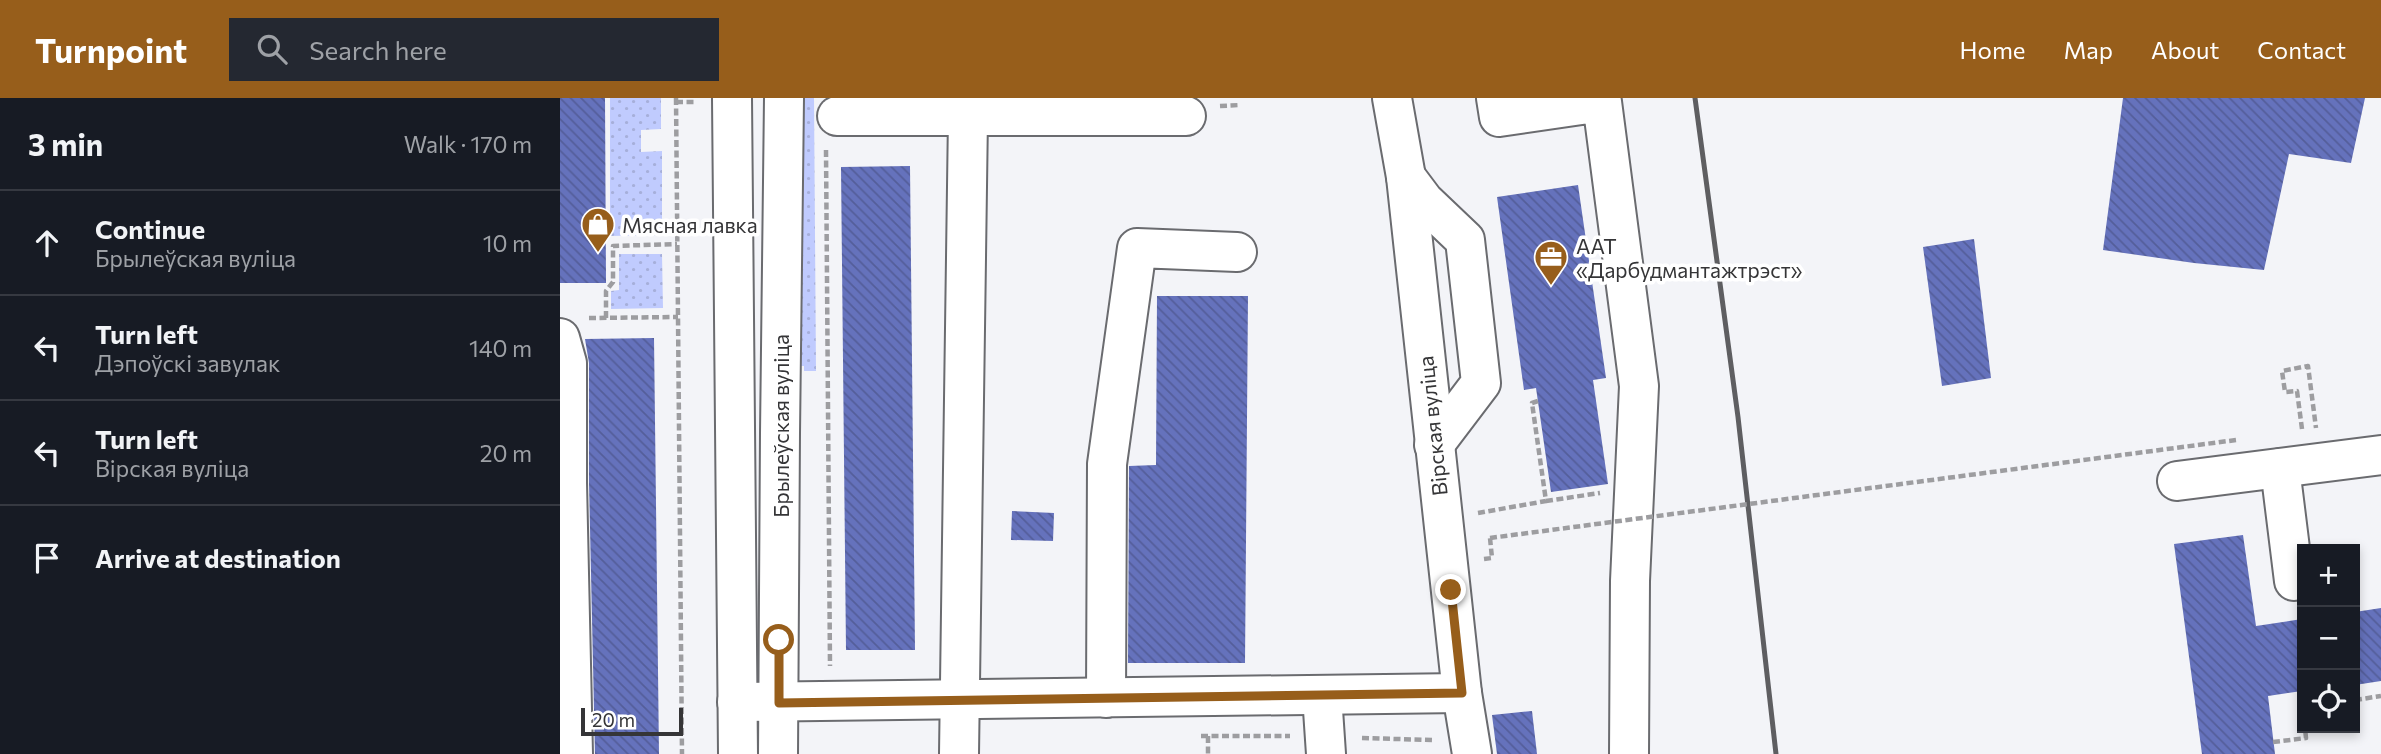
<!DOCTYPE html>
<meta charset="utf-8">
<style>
:root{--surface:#171b24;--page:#242831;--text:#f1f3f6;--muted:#9ea1a6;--line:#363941;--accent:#975e1b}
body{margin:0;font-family:Commissioner,sans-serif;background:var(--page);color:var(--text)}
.controls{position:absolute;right:21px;bottom:21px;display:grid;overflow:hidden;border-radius:0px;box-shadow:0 4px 10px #0003}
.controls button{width:63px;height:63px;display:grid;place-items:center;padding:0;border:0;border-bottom:2px solid var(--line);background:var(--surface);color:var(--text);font:35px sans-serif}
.scale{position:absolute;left:21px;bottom:18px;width:102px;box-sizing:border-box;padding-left:7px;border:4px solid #353537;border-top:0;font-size:19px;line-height:24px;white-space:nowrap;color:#353537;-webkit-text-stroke:5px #fff;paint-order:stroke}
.stop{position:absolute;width:21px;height:21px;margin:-16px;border:5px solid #975e1b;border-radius:50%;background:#fff}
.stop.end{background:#975e1b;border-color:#fff;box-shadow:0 2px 7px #0008}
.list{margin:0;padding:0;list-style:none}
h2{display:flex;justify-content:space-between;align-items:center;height:91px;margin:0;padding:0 28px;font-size:30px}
h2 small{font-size:23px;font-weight:400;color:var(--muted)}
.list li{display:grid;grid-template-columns:46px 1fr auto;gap:21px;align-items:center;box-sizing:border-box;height:105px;padding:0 28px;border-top:2px solid var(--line)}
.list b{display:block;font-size:26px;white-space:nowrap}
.list p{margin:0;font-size:23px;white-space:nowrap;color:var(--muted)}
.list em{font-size:23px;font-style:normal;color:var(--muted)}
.icon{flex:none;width:38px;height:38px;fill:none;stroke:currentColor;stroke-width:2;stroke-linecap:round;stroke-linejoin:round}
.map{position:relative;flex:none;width:1821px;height:656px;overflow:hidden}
header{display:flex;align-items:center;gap:42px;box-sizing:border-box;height:98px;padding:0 35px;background:var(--accent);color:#fff}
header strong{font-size:33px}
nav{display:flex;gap:38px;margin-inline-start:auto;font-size:24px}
.search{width:490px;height:63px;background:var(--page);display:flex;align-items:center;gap:18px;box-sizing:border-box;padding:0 24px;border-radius:0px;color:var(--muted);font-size:26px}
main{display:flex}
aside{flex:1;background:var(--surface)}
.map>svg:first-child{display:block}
.grass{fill:url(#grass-dots)}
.building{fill:url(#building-back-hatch)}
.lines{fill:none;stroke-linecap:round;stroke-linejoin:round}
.minor-casing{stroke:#6a6b6f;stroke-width:42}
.major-casing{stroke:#6a6b6f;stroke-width:42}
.path{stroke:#9d9da0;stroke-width:4.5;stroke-dasharray:7 3.5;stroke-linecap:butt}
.minor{stroke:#fff;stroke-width:38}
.major{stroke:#fff;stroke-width:38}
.rail{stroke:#5e5e61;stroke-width:5}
.path-bridge{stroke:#9d9da0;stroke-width:4.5;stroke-dasharray:7 3.5;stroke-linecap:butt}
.route{stroke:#975e1b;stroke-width:9}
.labels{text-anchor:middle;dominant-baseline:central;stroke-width:7;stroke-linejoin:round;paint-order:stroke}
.poi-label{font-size:21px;fill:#353537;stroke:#fff;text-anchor:start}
.street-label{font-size:21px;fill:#353537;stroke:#fff}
</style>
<header>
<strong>Turnpoint</strong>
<div class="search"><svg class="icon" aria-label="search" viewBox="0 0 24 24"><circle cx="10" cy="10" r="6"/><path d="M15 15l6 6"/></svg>Search here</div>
<nav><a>Home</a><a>Map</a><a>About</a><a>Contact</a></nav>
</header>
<main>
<aside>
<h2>3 min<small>Walk · 170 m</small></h2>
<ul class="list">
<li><svg class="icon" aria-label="ahead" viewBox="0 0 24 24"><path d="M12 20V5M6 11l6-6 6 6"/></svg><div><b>Continue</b><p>Брылеўская вуліца</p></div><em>10 m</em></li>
<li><svg class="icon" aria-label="left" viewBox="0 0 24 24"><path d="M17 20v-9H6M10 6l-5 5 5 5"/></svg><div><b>Turn left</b><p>Дэпоўскі завулак</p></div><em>140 m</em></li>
<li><svg class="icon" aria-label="left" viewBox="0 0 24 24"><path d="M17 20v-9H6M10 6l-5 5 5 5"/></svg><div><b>Turn left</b><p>Вірская вуліца</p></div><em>20 m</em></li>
<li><svg class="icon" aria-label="arrive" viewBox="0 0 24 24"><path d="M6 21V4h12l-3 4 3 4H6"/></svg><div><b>Arrive at destination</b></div></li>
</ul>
</aside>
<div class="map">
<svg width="1821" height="656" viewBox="0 0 1821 656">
<defs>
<pattern id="grass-dots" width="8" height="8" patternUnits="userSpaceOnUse" patternTransform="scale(1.75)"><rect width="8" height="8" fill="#c0cbfe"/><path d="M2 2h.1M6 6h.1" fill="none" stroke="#a6afda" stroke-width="1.8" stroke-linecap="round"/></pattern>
<pattern id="building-back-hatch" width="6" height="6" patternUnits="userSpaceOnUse" patternTransform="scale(1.75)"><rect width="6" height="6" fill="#6572bc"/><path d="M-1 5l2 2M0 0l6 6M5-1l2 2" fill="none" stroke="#545e9a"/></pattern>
</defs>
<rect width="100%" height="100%" fill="#f3f4f8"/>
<!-- grass -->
<g class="grass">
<polygon points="50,0 101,0 101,31 81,32 81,54 102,53 102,137 50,138"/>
<polygon points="238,0 254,0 256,273 244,273 244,268 240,268"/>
<polygon points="59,156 102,156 103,210 51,211 51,193 59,192"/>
</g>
<!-- building -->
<g class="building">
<polygon points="0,0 45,0 46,185 0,185"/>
<polygon points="1563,0 1805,0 1791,65 1729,56 1704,172 1634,165 1543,152"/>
<polygon points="350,68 355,552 286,552 281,69"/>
<polygon points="1018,87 1046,280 1033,282 1048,386 991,394 976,290 964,292 937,99"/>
<polygon points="1414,141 1431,280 1382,288 1363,149"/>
<polygon points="597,198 688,198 685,565 568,565 569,368 596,367"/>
<polygon points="94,240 99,656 35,656 29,385 29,265 25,241"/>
<polygon points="452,413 494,415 493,443 451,442"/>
<polygon points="1683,437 1696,528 1742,521 1742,593 1708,598 1715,656 1642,656 1614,446"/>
<polygon points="1821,510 1821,583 1795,587 1795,514"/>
<polygon points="972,613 977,656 937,656 932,617"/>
</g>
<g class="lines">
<defs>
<g id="minor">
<polyline points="832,0 846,79 902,595 912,656"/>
<polyline points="936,0 939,19 1042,4 1079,288 1070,483 1069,656"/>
<polyline points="277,18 408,18"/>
<polyline points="846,79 864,103 905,142 921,285 874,347"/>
<polyline points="0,240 7,265 7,385 13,656"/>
<polyline points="1720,370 1734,483"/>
<polyline points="1617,383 1821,357"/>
<polyline points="762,597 766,656"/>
<polyline points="546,600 547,366 577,150 677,154"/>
<polyline points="177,604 902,595"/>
<polyline points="399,656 408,18 626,18"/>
</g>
<g id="major">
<polyline points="172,0 178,656"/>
<polyline points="218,656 220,335 224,0"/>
</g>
</defs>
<!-- minor casing -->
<use href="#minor" class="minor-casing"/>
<!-- major casing -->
<use href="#major" class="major-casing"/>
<!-- path -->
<g class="path">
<polyline points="116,0 122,656"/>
<polyline points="116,4 136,4"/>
<polyline points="660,8 680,7"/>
<polyline points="266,52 270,568"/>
<polyline points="29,220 118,219"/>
<polyline points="46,220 46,193 53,184 53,148 117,146"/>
<polyline points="1742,331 1737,293 1725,294 1722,273 1748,268 1756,330"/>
<polyline points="986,403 1040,395"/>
<polyline points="918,415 986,403 972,305 978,303"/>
<polyline points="924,461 932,460 930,440"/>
<polyline points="1795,602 1821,598"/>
<polyline points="641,638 730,638"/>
<polyline points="648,638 648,656"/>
<polyline points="802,640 873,642"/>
<polyline points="1713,644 1746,640 1745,630"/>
</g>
<!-- minor -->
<use href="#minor" class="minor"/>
<!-- major -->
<use href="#major" class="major"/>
<!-- rail -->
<polyline class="rail" points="1135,0 1178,319 1216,656"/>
<!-- path-bridge -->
<polyline class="path-bridge" points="930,440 1676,342"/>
</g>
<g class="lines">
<!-- route -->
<polyline class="route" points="219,542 219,605 902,595 891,492"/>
</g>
<!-- icons -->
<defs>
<symbol id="shop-pin" viewBox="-11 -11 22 30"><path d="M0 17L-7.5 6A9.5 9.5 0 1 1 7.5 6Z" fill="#975e1b" stroke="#fff"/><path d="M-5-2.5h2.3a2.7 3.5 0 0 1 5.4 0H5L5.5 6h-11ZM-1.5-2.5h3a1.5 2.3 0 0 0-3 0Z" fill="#fff"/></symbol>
<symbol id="office-pin" viewBox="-11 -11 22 30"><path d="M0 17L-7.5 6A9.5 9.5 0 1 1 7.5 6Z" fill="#975e1b" stroke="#fff"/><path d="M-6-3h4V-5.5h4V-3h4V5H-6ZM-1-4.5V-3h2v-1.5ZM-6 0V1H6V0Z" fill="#fff"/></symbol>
</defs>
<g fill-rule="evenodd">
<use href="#shop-pin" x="19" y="107" width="38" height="52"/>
<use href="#office-pin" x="972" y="140" width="38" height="52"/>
</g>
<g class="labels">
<!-- poi labels -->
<g class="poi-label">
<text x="62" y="126">Мясная лавка</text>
<text x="1016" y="147">ААТ<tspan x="1016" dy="24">«Дарбудмантажтрэст»</tspan></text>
</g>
<!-- street labels -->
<g class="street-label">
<text transform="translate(220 328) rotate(-90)">Брылеўская вуліца</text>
<text transform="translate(872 328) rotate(-96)">Вірская вуліца</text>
</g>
</g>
</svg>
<div class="controls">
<button>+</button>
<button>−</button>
<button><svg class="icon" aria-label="locate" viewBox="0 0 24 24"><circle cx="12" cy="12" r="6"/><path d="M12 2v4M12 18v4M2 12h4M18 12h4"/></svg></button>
</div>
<div class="scale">20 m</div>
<div class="stop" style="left:219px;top:542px"></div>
<div class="stop end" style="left:891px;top:492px"></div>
</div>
</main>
